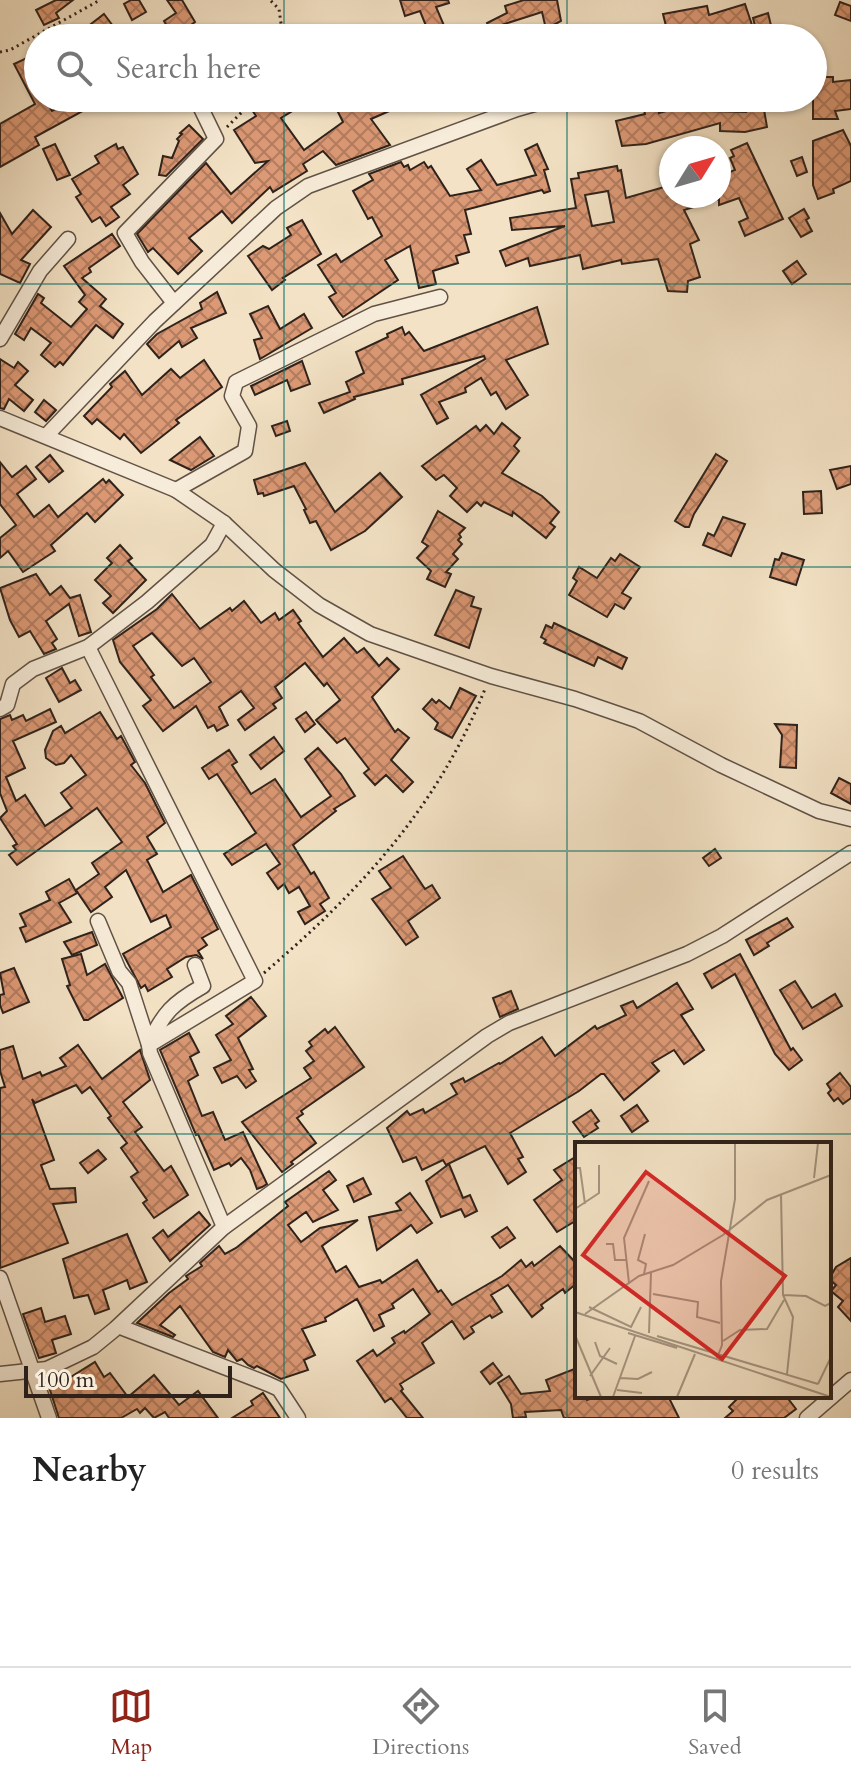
<!DOCTYPE html>
<style>
:root{--surface:#fff;--page:#f6f6f6;--text:#222;--muted:#767676;--line:#e0e0e0;--accent:#8f2418}
body{margin:0;font-family:Cardo,serif;background:var(--page);color:var(--text)}
.compass{position:absolute;left:659px;top:136px;width:72px;height:72px;border-radius:50%;background:var(--surface);box-shadow:0 2px 6px #0004;rotate:53deg}
.scale{position:absolute;left:24px;bottom:20px;width:208px;box-sizing:border-box;padding-left:8px;border:4px solid #2f221b;border-top:0;font-size:22px;line-height:28px;white-space:nowrap;color:#2f221b;-webkit-text-stroke:6px #f7ecd9;paint-order:stroke}
.list{margin:0;padding:0;list-style:none}
h2{display:flex;justify-content:space-between;align-items:center;height:104px;margin:0;padding:0 32px;font-size:34px}
h2 small{font-size:26px;font-weight:400;color:var(--muted)}
.icon{flex:none;width:44px;height:44px;fill:none;stroke:currentColor;stroke-width:2;stroke-linecap:round;stroke-linejoin:round}
.map{position:relative;flex:none;width:851px;height:1418px;overflow:hidden}
.search{position:absolute;background:var(--surface);box-shadow:0 2px 6px #0004;left:24px;right:24px;top:24px;height:88px;display:flex;align-items:center;gap:20px;box-sizing:border-box;padding:0 28px;border-radius:44px;color:var(--muted);font-size:30px}
.sheet{height:248px;background:var(--surface)}
nav{display:flex;justify-content:space-around;align-items:center;box-sizing:border-box;height:112px;border-top:2px solid var(--line);background:var(--surface);font-size:22px;color:var(--muted)}
nav a{display:grid;justify-items:center;gap:4px}
nav .on{color:var(--accent)}
.map>svg:first-child{display:block}
.building{fill:url(#building-cross-hatch);stroke:#2f221b;stroke-width:2;fill-rule:evenodd}
.lines{fill:none;stroke-linecap:round;stroke-linejoin:round}
.minor-casing{stroke:#605246;stroke-width:17}
.path{stroke:#2f221b;stroke-width:3;stroke-dasharray:2 4;stroke-linecap:butt}
.minor{stroke:#f7ecd9;stroke-width:14}
.grid{fill:none;stroke:#0f766e;stroke-width:2;stroke-opacity:0.55}
.inset-road{fill:none;stroke:#a59581;stroke-width:2}
.view{fill:#d62828;fill-opacity:0.15;stroke:#d62828;stroke-width:4}
.inset-edge{fill:none;stroke:#2f221b;stroke-width:4}
</style>
<div class="map">
<svg width="851" height="1418" viewBox="0 0 851 1418">
<defs>
<pattern id="building-cross-hatch" width="8" height="8" patternUnits="userSpaceOnUse" patternTransform="scale(2)"><rect width="8" height="8" fill="#dc9975"/><path d="M0 0l8 8M0 8l8-8" fill="none" stroke="#b37c5f"/></pattern>
</defs>
<rect width="100%" height="100%" fill="#f3e2c5"/>
<filter id="stains"><feTurbulence type="fractalNoise" baseFrequency=".0025" numOctaves="4"/><feColorMatrix values="0 0 0 0 .2 0 0 0 0 .09 0 0 0 0 .02 0 0 0 .5 -.17"/></filter>
<radialGradient id="worn" r=".72"><stop offset=".6" stop-color="#630" stop-opacity="0"/><stop offset="1" stop-color="#630" stop-opacity=".3"/></radialGradient>
<!-- building -->
<g class="building">
<polygon points="56,0 73,0 56,13 59,18 44,25 36,10"/>
<polygon points="131,0 139,0 146,12 132,20 124,4"/>
<polygon points="167,0 182,0 195,22 191,25 200,38 174,38 164,21 176,13"/>
<polygon points="400,0 448,0 449,3 436,7 445,28 450,26 454,38 421,38 420,36 429,33 420,11 405,16"/>
<polygon points="524,0 557,0 561,21 546,29 542,12 489,29 487,23 507,13 505,6"/>
<polygon points="840,2 851,6 851,21 835,15"/>
<polygon points="745,4 753,28 720,38 669,38 663,14 707,6 709,15"/>
<polygon points="768,13 774,38 758,38 753,18"/>
<polygon points="104,14 122,38 73,38"/>
<polygon points="29,57 36,72 32,74 38,85 38,98 45,98 52,111 76,98 87,98 92,106 35,137 39,145 0,167 0,124 35,104 14,64"/>
<polygon points="813,77 833,77 833,82 851,80 851,109 835,111 838,119 813,119"/>
<polygon points="244,98 314,98 281,118 304,150 343,122 331,98 389,98 394,109 371,119 390,145 336,165 323,151 303,164 307,171 273,192 270,187 232,223 222,211 189,238 202,251 178,274 153,248 148,252 137,234 206,163 231,194 268,161 255,163 234,130 256,116"/>
<polygon points="641,98 656,98 659,113 681,107 678,98 703,98 707,111 746,112 743,98 762,98 767,127 745,132 720,131 720,123 646,144 622,146 616,121 645,114"/>
<polygon points="189,125 203,139 166,176 159,175 163,156 172,158 179,141 177,139 182,134 180,133"/>
<polygon points="843,130 851,146 851,181 833,189 834,193 818,199 813,185 813,141"/>
<path d="M747,143L783,219L745,236L739,222L748,218L739,198L719,205V199L684,210L699,240L690,244L700,277L688,281L687,292L668,291L658,259L622,264L621,260L583,269L580,255L530,266L528,258L506,266L500,251L565,226L512,230L510,218L576,208L571,179L579,178L578,173L617,166L618,171L621,170L626,198L671,185V196H719V176L735,170L730,158L734,156L731,150ZM608,191L614,222L592,226L585,195Z"/>
<polygon points="55,144 70,175 57,180 43,149"/>
<polygon points="116,144 118,149 123,147 138,174 123,185 130,194 111,207 119,217 106,226 100,217 92,222 76,197 81,194 72,179 99,163 95,156"/>
<polygon points="537,144 548,169 544,170 550,191 544,193 542,190 465,210 471,234 464,235 469,252 456,256 458,263 433,271 436,284 419,288 410,246 385,260 398,280 343,317 339,312 329,297 336,293 318,265 336,254 341,262 382,236 372,217 368,219 353,191 373,180 369,174 401,162 404,167 408,165 410,170 424,162 428,168 431,166 450,196 481,190 467,169 481,160 497,185 536,175 525,150"/>
<polygon points="802,157 807,172 797,176 791,161"/>
<polygon points="804,209 809,218 806,220 812,231 801,237 789,218"/>
<polygon points="33,210 51,227 21,260 30,264 20,283 0,274 0,213 12,234"/>
<polygon points="302,220 321,254 283,278 285,280 272,290 248,256 263,246 269,249 291,235 287,228"/>
<polygon points="112,234 120,246 89,268 91,272 82,278 106,299 100,306 123,324 113,338 96,325 63,365 60,362 55,367 41,355 51,343 31,328 24,340 15,334 38,294 44,298 41,303 71,327 87,309 79,302 85,295 64,266"/>
<polygon points="797,261 806,274 792,284 783,271"/>
<polygon points="217,292 226,313 191,328 197,338 182,347 179,341 159,358 147,344 157,334 202,309 200,303"/>
<polygon points="268,306 280,329 304,314 312,328 260,359 254,340 262,338 250,314"/>
<polygon points="537,307 548,344 506,360 528,395 506,409 496,392 491,395 481,378 465,388 466,392 439,402 448,418 437,424 421,395 485,359 484,356 402,379 403,384 354,397 355,399 324,413 319,403 350,392 346,382 364,373 356,352 388,337 387,334 402,327 405,335 409,332 424,351"/>
<polygon points="0,359 14,368 18,362 28,371 15,385 33,400 24,411 9,399 4,409 0,408"/>
<polygon points="204,360 222,387 176,420 179,423 141,453 124,434 120,439 97,419 92,424 84,416 112,387 110,384 125,371 142,395 171,369 180,378"/>
<polygon points="302,361 310,384 291,391 287,380 255,395 251,386"/>
<polygon points="44,400 56,410 46,421 35,412"/>
<polygon points="287,421 290,431 276,436 272,426"/>
<polygon points="502,423 520,438 514,446 519,451 502,473 542,496 559,512 550,523 555,527 546,538 513,512 512,516 484,502 481,506 477,502 467,512 450,496 457,488 444,475 436,480 422,466 476,426 480,431 486,425 494,434"/>
<polygon points="200,437 214,456 191,470 170,460"/>
<polygon points="716,454 727,461 694,514 689,527 685,527 675,521"/>
<polygon points="50,455 63,471 49,482 36,467"/>
<polygon points="0,462 12,477 26,466 36,479 17,494 34,517 49,505 58,517 103,479 106,483 109,480 123,495 95,522 87,513 51,545 55,551 23,572 8,551 0,558 0,538 16,525 0,504"/>
<polygon points="305,463 335,512 380,473 402,497 365,531 331,550 316,521 310,523 304,510 306,509 294,486 264,496 263,493 258,494 254,480"/>
<polygon points="851,466 851,484 837,489 830,470"/>
<polygon points="821,491 822,513 804,514 803,492"/>
<polygon points="438,511 465,528 459,534 461,537 458,540 462,544 453,554 458,559 446,572 451,574 445,587 427,579 431,571 417,558 428,546 422,542"/>
<polygon points="723,517 745,524 731,556 703,545 708,533 714,536"/>
<polygon points="120,545 132,558 128,561 146,580 113,613 103,603 111,596 95,580 112,563 107,558"/>
<polygon points="782,553 804,560 796,585 770,577 775,559 779,560"/>
<polygon points="620,554 640,567 622,593 631,598 624,609 615,604 607,617 569,595 577,581 573,578 579,567 597,578 611,558 615,561"/>
<polygon points="36,574 50,595 61,586 70,598 80,595 91,632 79,636 69,604 46,621 57,639 52,643 56,649 44,654 30,631 19,637 10,620 0,588"/>
<polygon points="456,590 474,597 471,606 481,609 469,648 435,635"/>
<path d="M172,594L200,629L230,608L232,611L244,601L261,623L275,613L279,620L293,610L301,621L298,623L323,657L344,638L357,653L364,648L379,666L387,658L399,669L372,697L395,732L398,729L409,738L391,760L413,782L403,792L386,775L375,785L364,773L369,769L345,738L337,743L316,720L340,700L327,683L324,686L305,663L275,687L282,698L273,704L276,708L245,730L238,720L254,708L241,691L219,707L228,725L217,731L214,725L208,728L196,706L163,731L143,706L151,700L120,662L113,640L157,609ZM152,633L182,666L194,658L211,682L174,708L151,677L154,675L133,646Z"/>
<polygon points="554,623 627,658 622,669 598,657 594,666 544,643 546,640 541,637 546,625 552,628"/>
<polygon points="62,668 70,683 75,680 81,690 59,702 46,678"/>
<polygon points="460,688 476,696 452,738 435,729 438,723 423,709 432,699 436,703 439,700 450,709"/>
<polygon points="50,709 56,722 13,741 25,768 6,777 16,801 25,795 45,826 72,808 61,793 86,775 71,755 64,763 56,765 46,758 45,750 53,731 61,726 65,733 100,712 117,739 121,736 135,762 131,765 145,783 165,823 147,837 157,854 147,860 163,892 191,875 218,929 202,938 207,945 198,951 203,959 196,955 186,957 167,969 172,977 148,991 145,985 141,988 123,954 171,927 166,915 151,922 126,870 105,887 112,897 91,912 76,890 99,874 92,863 122,842 97,808 17,865 9,855 16,850 13,846 17,844 0,818 7,811 0,793 0,719 10,715 12,720 23,715 26,721"/>
<polygon points="306,712 315,724 305,732 296,719"/>
<polygon points="775,724 797,725 796,768 780,767 782,735"/>
<polygon points="274,737 284,751 261,769 250,755"/>
<polygon points="318,748 341,774 355,796 334,809 336,811 293,845 311,874 314,872 329,898 320,904 325,911 305,924 298,912 310,906 299,887 289,893 284,884 278,889 267,873 280,864 266,844 232,865 224,854 256,833 217,774 209,779 202,768 229,750 237,762 232,765 251,794 275,779 301,817 331,796 305,759"/>
<polygon points="839,778 851,784 851,804 831,793"/>
<polygon points="715,849 721,858 709,866 703,858"/>
<polygon points="403,856 425,889 432,885 440,898 408,921 418,937 406,945 372,899 391,888 379,871"/>
<polygon points="69,879 77,893 59,903 71,922 26,942 20,928 26,926 20,914 50,900 46,892"/>
<polygon points="787,918 793,927 767,943 769,946 754,955 746,940"/>
<polygon points="92,932 97,945 72,955 64,942"/>
<polygon points="81,954 87,975 105,964 123,998 88,1020 84,1020 67,986 70,985 62,959"/>
<polygon points="740,954 791,1050 793,1048 802,1060 789,1070 775,1054 735,974 712,988 704,974"/>
<polygon points="14,968 29,1002 3,1013 0,1005 0,995 4,994 0,973"/>
<polygon points="795,981 812,1008 835,994 842,1006 803,1029 780,990"/>
<polygon points="677,983 693,1009 681,1015 704,1050 684,1064 674,1050 652,1063 659,1071 624,1100 604,1074 601,1074 579,1091 510,1133 523,1157 518,1159 526,1172 508,1184 485,1146 446,1165 443,1160 422,1170 416,1157 403,1162 387,1128 407,1111 410,1115 423,1109 425,1113 457,1094 451,1084 463,1078 465,1082 499,1063 500,1064 542,1037 555,1056 595,1026 597,1029 626,1015 621,1006 633,1001 637,1008"/>
<polygon points="511,991 518,1009 500,1017 493,998"/>
<polygon points="251,997 266,1016 238,1038 253,1069 249,1070 256,1081 246,1088 237,1076 222,1083 214,1068 231,1060 216,1035 233,1024 226,1016"/>
<polygon points="335,1027 364,1067 301,1111 303,1114 297,1118 316,1143 291,1162 293,1164 282,1172 242,1122 311,1078 304,1068 314,1061 306,1051 312,1046 309,1042 325,1029 328,1033"/>
<polygon points="189,1033 199,1052 190,1057 198,1075 188,1081 202,1116 213,1112 225,1140 243,1132 267,1184 262,1187 257,1189 250,1170 241,1158 231,1166 229,1163 214,1170 198,1134 196,1135 160,1050"/>
<polygon points="78,1045 102,1079 140,1050 150,1080 123,1102 142,1127 135,1132 164,1171 171,1166 188,1195 154,1218 143,1203 147,1200 131,1177 138,1172 121,1148 127,1143 108,1118 111,1116 90,1087 82,1093 76,1085 35,1103 32,1099 54,1160 41,1165 50,1189 75,1188 76,1202 53,1204 68,1243 0,1268 0,1088 5,1087 0,1071 0,1050 13,1046 23,1079 40,1072 42,1076 66,1066 60,1058"/>
<polygon points="840,1073 851,1087 851,1098 843,1104 838,1098 834,1101 828,1093 831,1090 827,1084"/>
<polygon points="637,1105 648,1121 632,1132 621,1116"/>
<polygon points="591,1110 599,1121 595,1124 598,1128 584,1137 573,1122"/>
<polygon points="98,1150 106,1159 88,1173 80,1163"/>
<polygon points="577,1156 577,1220 557,1232 534,1200 562,1180 554,1170"/>
<polygon points="449,1164 463,1198 470,1195 477,1211 465,1217 461,1209 441,1217 426,1181"/>
<polygon points="329,1171 336,1180 323,1190 338,1210 313,1222 306,1212 288,1225 301,1242 320,1228 358,1220 322,1246 336,1272 346,1266 359,1287 380,1280 382,1283 417,1260 438,1292 441,1290 452,1305 502,1276 521,1260 526,1267 532,1262 534,1266 560,1246 577,1264 577,1283 565,1293 563,1289 541,1305 543,1308 532,1317 508,1285 491,1295 502,1312 492,1318 490,1315 471,1327 474,1332 464,1339 452,1321 422,1343 434,1363 400,1384 403,1389 401,1391 423,1418 407,1418 391,1398 385,1402 357,1361 373,1350 377,1356 395,1343 392,1338 404,1331 405,1333 430,1314 413,1289 392,1304 394,1308 379,1315 384,1326 374,1331 357,1299 325,1318 326,1321 302,1329 315,1355 304,1360 308,1370 281,1379 257,1366 254,1368 248,1365 242,1359 237,1361 228,1350 225,1357 213,1352 180,1306 160,1325 175,1335 173,1337 137,1323 169,1293 188,1279 186,1276 202,1266 200,1263 219,1246 225,1254 236,1248 288,1206 285,1202"/>
<polygon points="363,1178 371,1194 354,1202 347,1186"/>
<polygon points="410,1193 432,1223 417,1233 411,1225 377,1250 369,1217 401,1210 396,1203"/>
<polygon points="199,1212 210,1225 170,1261 153,1238 163,1230 168,1237"/>
<polygon points="507,1227 515,1238 500,1248 492,1237"/>
<polygon points="127,1234 147,1282 130,1289 127,1280 103,1290 109,1309 95,1314 88,1295 74,1298 63,1259"/>
<polygon points="851,1258 851,1321 838,1307 843,1301 831,1291 836,1285 829,1279 836,1267"/>
<polygon points="41,1308 45,1322 65,1316 71,1334 52,1340 56,1353 39,1358 23,1314"/>
<polygon points="95,1362 104,1377 110,1373 128,1397 154,1375 179,1405 198,1391 218,1418 169,1418 165,1412 154,1418 145,1408 140,1413 137,1409 121,1418 59,1418 50,1390"/>
<polygon points="493,1363 502,1375 490,1384 481,1372"/>
<polygon points="577,1368 577,1396 585,1396 587,1400 598,1396 668,1396 679,1418 564,1418 561,1410 525,1412 526,1417 513,1418 511,1404 498,1383 509,1376 521,1394 550,1391 546,1380"/>
<polygon points="263,1393 280,1418 232,1418 253,1405 251,1401"/>
<polygon points="740,1396 786,1396 796,1409 784,1418 725,1418 733,1411 729,1407"/>
</g>
<g class="lines">
<defs>
<g id="minor">
<polyline points="174,303 142,262 125,233 216,139 197,100 193,98"/>
<polyline points="0,339 40,271 68,239"/>
<polyline points="0,418 176,490 224,523 274,570 319,605 370,634 491,676 575,699 639,721 721,765 819,811 851,819"/>
<polyline points="46,436 155,321 276,208 308,186 517,109 555,98"/>
<polyline points="176,490 245,451 249,426 232,396 236,382 374,314 440,297"/>
<polyline points="88,647 255,981 149,1045 150,1053 224,1227"/>
<polyline points="0,709 7,705 13,684 33,669 88,647 147,602 212,545 224,523"/>
<polyline points="98,921 119,971 129,983 149,1045"/>
<path d="M149,1044C163,1013 173,1003 203,986L195,965"/>
<polyline points="0,1278 49,1418"/>
<polyline points="123,1328 268,1384 279,1389 298,1418"/>
<polyline points="0,1374 47,1369 93,1347 115,1329 224,1227 487,1036 509,1023 687,954 722,936 851,853"/>
<polyline points="807,1418 851,1380"/>
</g>
</defs>
<!-- minor casing -->
<use href="#minor" class="minor-casing"/>
<!-- path -->
<g class="path">
<polyline points="271,1 279,9 283,38"/>
<polyline points="0,52 10,50 100,0"/>
<polyline points="227,127 256,98"/>
<path d="M264,973C360,891 437,808 485,689"/>
</g>
<!-- minor -->
<use href="#minor" class="minor"/>
</g>
<!-- grid -->
<path class="grid" d="M284,0V38M567,0V38M284,98V1418M567,98V1418M0,284H851M0,567H851M0,851H851M0,1134H851"/>
<!-- overview -->
<g transform="translate(575 1142)">
<rect width="256" height="256" fill="#f3e2c5"/>
<path class="inset-road" d="M0,26H5L10,62M239,36L243,1M206,52L208,153L218,175L212,232M0,67L24,51V23M31,102H38L40,118H51M69,132L71,122L63,118L70,92M54,141L49,96L74,39M78,152L123,160L122,175L145,181M208,153L231,154L250,164L256,161M14,165L56,185L66,165M0,170L256,255M10,172L64,134L98,123L148,93L192,58L256,33M53,191L102,206M74,191L76,130M0,193L26,255M82,194L243,242M148,199L165,188L192,187L209,158M20,200L25,214L42,222M142,216L147,203L146,139L160,57V1M15,234L35,206M45,236L63,237L77,230M243,242L256,215M42,248L67,251M38,255L60,194M102,255L120,212"/>
<path class="view" d="M71,30L210,134L147,217L8,113Z"/>
<rect width="256" height="256" class="inset-edge"/>
</g>
<rect width="100%" height="100%" filter="url(#stains)"/>
<rect width="100%" height="100%" fill="url(#worn)"/>
</svg>
<svg class="compass" viewBox="-18 -18 36 36"><path d="M0-13l5 13h-10z" fill="#e53935"/><path d="M0 13l5-13h-10z" fill="#767676"/></svg>
<div class="scale">100 m</div>
<div class="search"><svg class="icon" aria-label="search" viewBox="0 0 24 24"><circle cx="10" cy="10" r="6"/><path d="M15 15l6 6"/></svg>Search here</div>
</div>
<section class="sheet">
<h2>Nearby<small>0 results</small></h2>
<ul class="list">
</ul>
</section>
<nav>
<a class="on"><svg class="icon" aria-label="map" viewBox="0 0 24 24"><path d="M3 6l6-2 6 2 6-2v14l-6 2-6-2-6 2zM9 4v14M15 6v14"/></svg>Map</a>
<a><svg class="icon" aria-label="directions" viewBox="0 0 24 24"><path d="M12 3l9 9-9 9-9-9zM9 14v-3h6M13 9l2 2-2 2"/></svg>Directions</a>
<a><svg class="icon" aria-label="saved" viewBox="0 0 24 24"><path d="M7 4h10v16l-5-4-5 4z"/></svg>Saved</a>
</nav>
